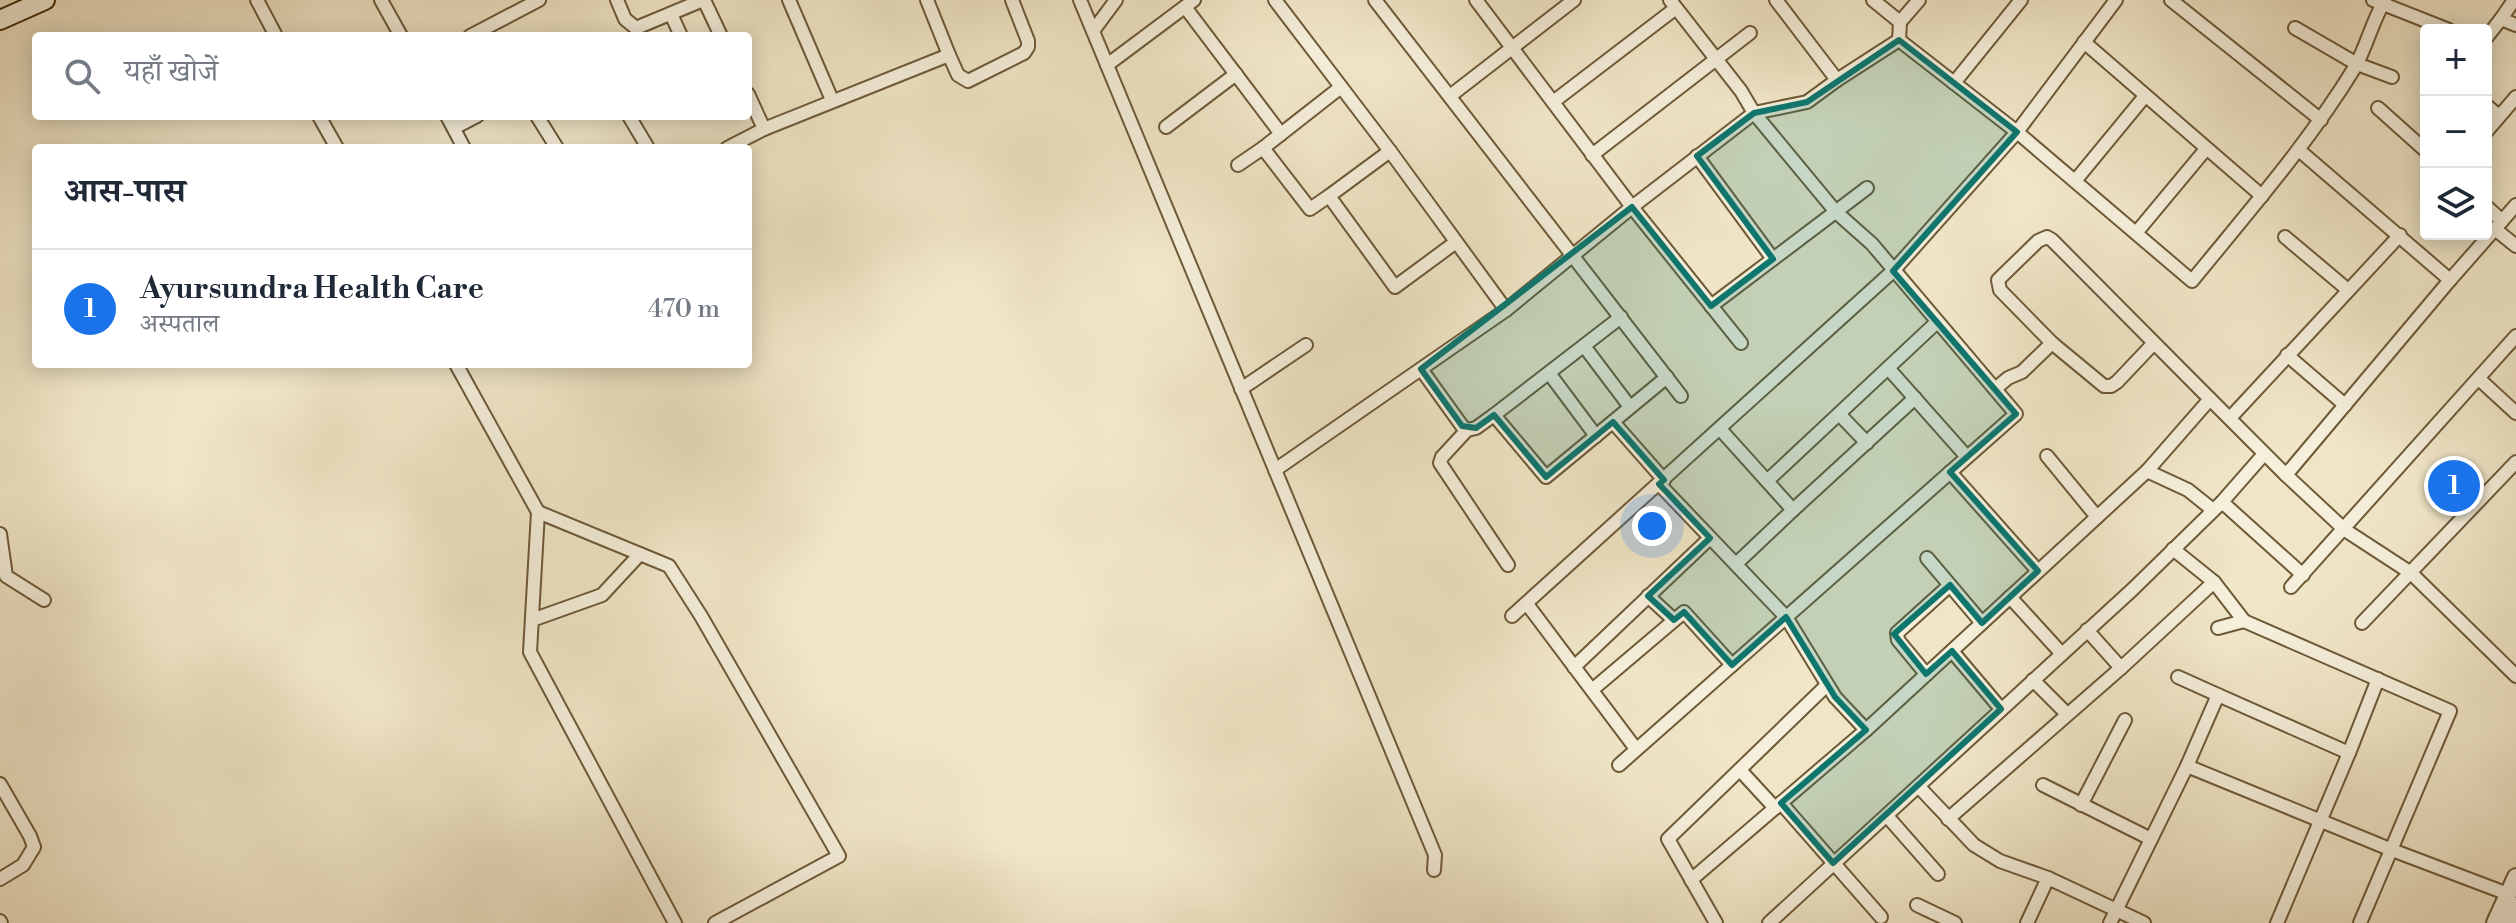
<!DOCTYPE html>
<html lang="hi">
<meta charset="utf-8">
<style>
:root{--surface:#fff;--page:#f2f2f3;--text:#1f2937;--muted:#747a83;--line:#e0e1e3;--accent:#1a73e8}
body{margin:0;font-family:"Libre Bodoni","Noto Serif Devanagari",serif;background:var(--page);color:var(--text)}
.controls{position:absolute;right:24px;top:24px;display:grid;overflow:hidden;border-radius:8px;box-shadow:0 4px 20px #0003}
.controls button{width:72px;height:72px;display:grid;place-items:center;padding:0;border:0;border-bottom:2px solid var(--line);background:var(--surface);color:var(--text);font:40px sans-serif}
.you{position:absolute;left:1652px;top:526px;width:28px;height:28px;margin:-20px;border:6px solid #fff;border-radius:50%;background:#1a73e8;box-shadow:0 0 0 12px #1a73e833}
.badge{display:grid;place-items:center;width:52px;height:52px;border-radius:50%;background:var(--accent);color:#fff;font-size:26px;font-weight:700}
.pin{position:absolute;translate:-50% -50%;border:4px solid #fff;box-shadow:0 2px 8px #0006}
.list{margin:0;padding:0;list-style:none}
h2{display:flex;justify-content:space-between;align-items:center;height:104px;margin:0;padding:0 32px;font-size:34px}
h2 small{font-size:26px;font-weight:400;color:var(--muted)}
.list li{display:grid;grid-template-columns:52px 1fr auto;gap:24px;align-items:center;box-sizing:border-box;height:120px;padding:0 32px;border-top:2px solid var(--line)}
.list b{display:block;font-size:30px;white-space:nowrap}
.list p{margin:0;font-size:26px;white-space:nowrap;color:var(--muted)}
.list em{font-size:26px;font-style:normal;color:var(--muted)}
.icon{flex:none;width:44px;height:44px;fill:none;stroke:currentColor;stroke-width:2;stroke-linecap:round;stroke-linejoin:round}
.map{position:relative;flex:none;width:2516px;height:923px;overflow:hidden}
.search{position:absolute;background:var(--surface);box-shadow:0 4px 20px #0003;left:32px;top:32px;width:720px;height:88px;display:flex;align-items:center;gap:20px;box-sizing:border-box;padding:0 28px;border-radius:8px;color:var(--muted);font-size:30px}
.panel{position:absolute;background:var(--surface);box-shadow:0 4px 20px #0003;left:32px;top:144px;width:720px;height:224px;border-radius:8px}
.map>svg:first-child{display:block}
.lines{fill:none;stroke-linecap:round;stroke-linejoin:round}
.minor-casing{stroke:#6e5937;stroke-width:16}
.tertiary-casing{stroke:#6e5937;stroke-width:20}
.secondary-casing{stroke:#422a07;stroke-width:22}
.minor{stroke:#f5efdb;stroke-width:12}
.tertiary{stroke:#f5efdb;stroke-width:16}
.secondary{stroke:#f5efdb;stroke-width:18}
.marked{fill:#0f766e;fill-opacity:0.2;stroke:#0f766e;stroke-width:6;stroke-linejoin:round}
</style>
<div class="map">
<svg width="2516" height="923" viewBox="0 0 2516 923">
<rect width="100%" height="100%" fill="#f0e6c7"/>
<filter id="stains"><feTurbulence type="fractalNoise" baseFrequency=".0025" numOctaves="4"/><feColorMatrix values="0 0 0 0 .2 0 0 0 0 .09 0 0 0 0 .02 0 0 0 .5 -.17"/></filter>
<radialGradient id="worn" r=".72"><stop offset=".6" stop-color="#630" stop-opacity="0"/><stop offset="1" stop-color="#630" stop-opacity=".3"/></radialGradient>
<g class="lines">
<defs>
<g id="minor">
<polyline points="257,0 276,36"/>
<polyline points="381,0 401,36"/>
<polyline points="617,0 625,19 636,28 703,0"/>
<polyline points="704,0 721,36"/>
<polyline points="789,0 832,100"/>
<polyline points="1080,0 1435,855 1434,870"/>
<polyline points="1275,0 1390,151 1506,310"/>
<polyline points="1375,0 1681,396"/>
<polyline points="1476,0 1632,207 1741,343"/>
<polyline points="1873,0 1900,22 1899,40"/>
<polyline points="2171,0 2321,120"/>
<polyline points="2373,0 2449,30"/>
<polyline points="2514,0 2501,19 2516,25"/>
<polyline points="1185,7 1281,134"/>
<polyline points="671,14 681,36"/>
<polyline points="1900,22 1919,0"/>
<polyline points="2295,28 2357,64 2392,77"/>
<polyline points="1093,31 1116,0"/>
<polyline points="470,36 539,0"/>
<polyline points="2486,38 2501,19"/>
<polyline points="2084,42 2262,196"/>
<polyline points="949,55 958,75 968,81 1024,53 1028,47 1028,41 1012,0"/>
<polyline points="1107,65 1194,0"/>
<path d="M1837,80L1899,40L2017,132L2192,281C2249,211 2308,144 2355,67C2367,46 2372,21 2385,0"/>
<polyline points="1954,83 2021,0"/>
<polyline points="748,94 764,129 949,55 927,0"/>
<polyline points="1450,96 1574,0"/>
<polyline points="1553,102 1676,8"/>
<polyline points="2486,105 2499,116"/>
<polyline points="2378,108 2426,151"/>
<polyline points="319,116 337,148"/>
<polyline points="447,116 464,148"/>
<polyline points="537,116 557,148"/>
<polyline points="629,116 648,148"/>
<polyline points="1166,127 1236,74"/>
<polyline points="454,128 477,116"/>
<polyline points="2486,132 2516,97"/>
<polyline points="727,148 764,129"/>
<polyline points="1390,151 1329,196 1395,287 1456,242"/>
<polyline points="1592,155 1750,33"/>
<polyline points="1697,156 1773,259"/>
<polyline points="1238,165 1263,148"/>
<polyline points="2075,181 2145,96"/>
<polyline points="1329,196 1310,209 1263,148 1341,87"/>
<polyline points="2486,206 2502,221"/>
<polyline points="2495,229 2516,246"/>
<polyline points="2136,233 2206,149"/>
<polyline points="2285,237 2348,290"/>
<polyline points="2450,280 2516,205"/>
<polyline points="1711,306 1867,188"/>
<polyline points="1621,317 1494,415 1546,477 1667,377"/>
<polyline points="1584,346 1630,407"/>
<polyline points="2287,355 2345,405"/>
<polyline points="456,364 538,512"/>
<polyline points="1888,368 1967,457"/>
<polyline points="1421,369 1462,426 1467,430 1476,428 1494,415"/>
<polyline points="1549,373 1596,436"/>
<polyline points="2479,379 2516,413"/>
<polyline points="1241,389 1306,345"/>
<polyline points="1995,389 2008,378 2022,372 2052,343"/>
<polyline points="2210,399 2286,475 2450,280 2300,151"/>
<polyline points="1839,414 1867,443"/>
<polyline points="2230,418 2400,235"/>
<polyline points="1613,422 1664,480"/>
<polyline points="1720,429 1793,510 1736,564"/>
<polyline points="1467,430 1442,457 1440,463 1508,565"/>
<polyline points="2047,456 2097,517"/>
<polyline points="1275,470 1506,310 1632,207 1754,113 1807,102 1837,80 1776,0"/>
<polyline points="2147,471 2188,490 2213,510"/>
<polyline points="1950,472 2038,571"/>
<polyline points="2286,475 2345,530 2411,573 2516,676"/>
<polyline points="1767,481 1937,322"/>
<polyline points="1659,484 1786,617 1835,697 1866,730 1691,880"/>
<polyline points="2222,502 2303,575"/>
<polyline points="1793,510 1915,398"/>
<polyline points="0,534 6,576 44,600"/>
<polyline points="2173,549 2214,582 2244,621 2218,628"/>
<polyline points="1927,558 1982,623"/>
<polyline points="2291,587 2516,336"/>
<polyline points="1648,596 1674,620"/>
<polyline points="2010,597 2062,654"/>
<polyline points="1527,604 1636,749"/>
<polyline points="1512,616 1893,271 2017,132 2116,0"/>
<polyline points="532,620 602,595 640,554"/>
<polyline points="2244,621 2450,711 2360,923"/>
<polyline points="2362,623 2516,462"/>
<polyline points="2087,630 2121,668"/>
<polyline points="1952,651 2001,709"/>
<polyline points="1574,667 1710,538"/>
<polyline points="1926,674 1898,640 1897,633 1950,585"/>
<polyline points="2178,677 2218,695"/>
<polyline points="2033,680 2067,714"/>
<polyline points="1592,690 1684,612 1732,665"/>
<polyline points="1866,730 2147,471 2210,399 2052,240 2047,237 2038,241 1998,280 2000,290 2052,343 2104,386 2111,386 2117,382 2154,343"/>
<polyline points="2349,753 2378,679"/>
<polyline points="1619,765 2016,414 1872,244 1836,212 1754,113 1741,91 1670,0"/>
<polyline points="2187,766 2218,695 2349,753 2277,923"/>
<polyline points="1740,770 1775,808"/>
<polyline points="0,784 30,836 34,847 23,865 0,879"/>
<polyline points="2043,785 2151,839"/>
<polyline points="1919,787 1974,845 2000,861 2048,878 2027,923"/>
<polyline points="1781,803 1881,917"/>
<polyline points="2081,805 2125,720"/>
<polyline points="1887,816 1938,874"/>
<polyline points="1948,819 2121,668 2214,582"/>
<polyline points="2048,878 2144,923"/>
<polyline points="1917,905 1955,923"/>
<polyline points="0,921 1,923"/>
<polyline points="675,923 530,652 538,512 669,566 701,616 839,856 715,923"/>
<polyline points="1716,923 1668,839 1827,685"/>
<polyline points="1769,923 2133,589 2222,502 2264,454"/>
<polyline points="2110,923 2187,766 2392,850 2508,894"/>
</g>
<g id="tertiary">
<polyline points="2495,923 2516,877"/>
<polyline points="2508,923 2516,906"/>
</g>
<polyline id="secondary" points="0,20 45,0"/>
</defs>
<!-- minor casing -->
<use href="#minor" class="minor-casing"/>
<!-- tertiary casing -->
<use href="#tertiary" class="tertiary-casing"/>
<!-- secondary casing -->
<use href="#secondary" class="secondary-casing"/>
<!-- minor -->
<use href="#minor" class="minor"/>
<!-- tertiary -->
<use href="#tertiary" class="tertiary"/>
<!-- secondary -->
<use href="#secondary" class="secondary"/>
</g>
<!-- marked area -->
<path class="marked" d="M1899,40L2017,132L1893,271L2016,414L1950,472L2038,571L1982,623L1950,585L1894,634L1926,674L1952,651L2001,709L1833,863L1781,803L1866,730L1835,697L1786,617L1732,665L1684,612L1674,620L1648,596L1710,538L1659,484L1664,480L1613,422L1546,477L1494,415L1476,428L1462,426L1421,369L1632,207L1711,306L1773,259L1697,156L1754,113L1807,102Z"/>
<rect width="100%" height="100%" filter="url(#stains)"/>
<rect width="100%" height="100%" fill="url(#worn)"/>
</svg>
<div class="controls">
<button>+</button>
<button>−</button>
<button><svg class="icon" aria-label="layers" viewBox="0 0 24 24"><path d="M12 4l9 5-9 5-9-5zM3 14l9 5 9-5"/></svg></button>
</div>
<div class="you"></div>
<div class="pin badge" style="left:2454px;top:486px">1</div>
<div class="search"><svg class="icon" aria-label="search" viewBox="0 0 24 24"><circle cx="10" cy="10" r="6"/><path d="M15 15l6 6"/></svg>यहाँ खोजें</div>
<section class="panel">
<h2>आस-पास<small></small></h2>
<ul class="list">
<li><span class="badge">1</span><div><b>Ayursundra Health Care</b><p>अस्पताल</p></div><em>470 m</em></li>
</ul>
</section>
</div>
